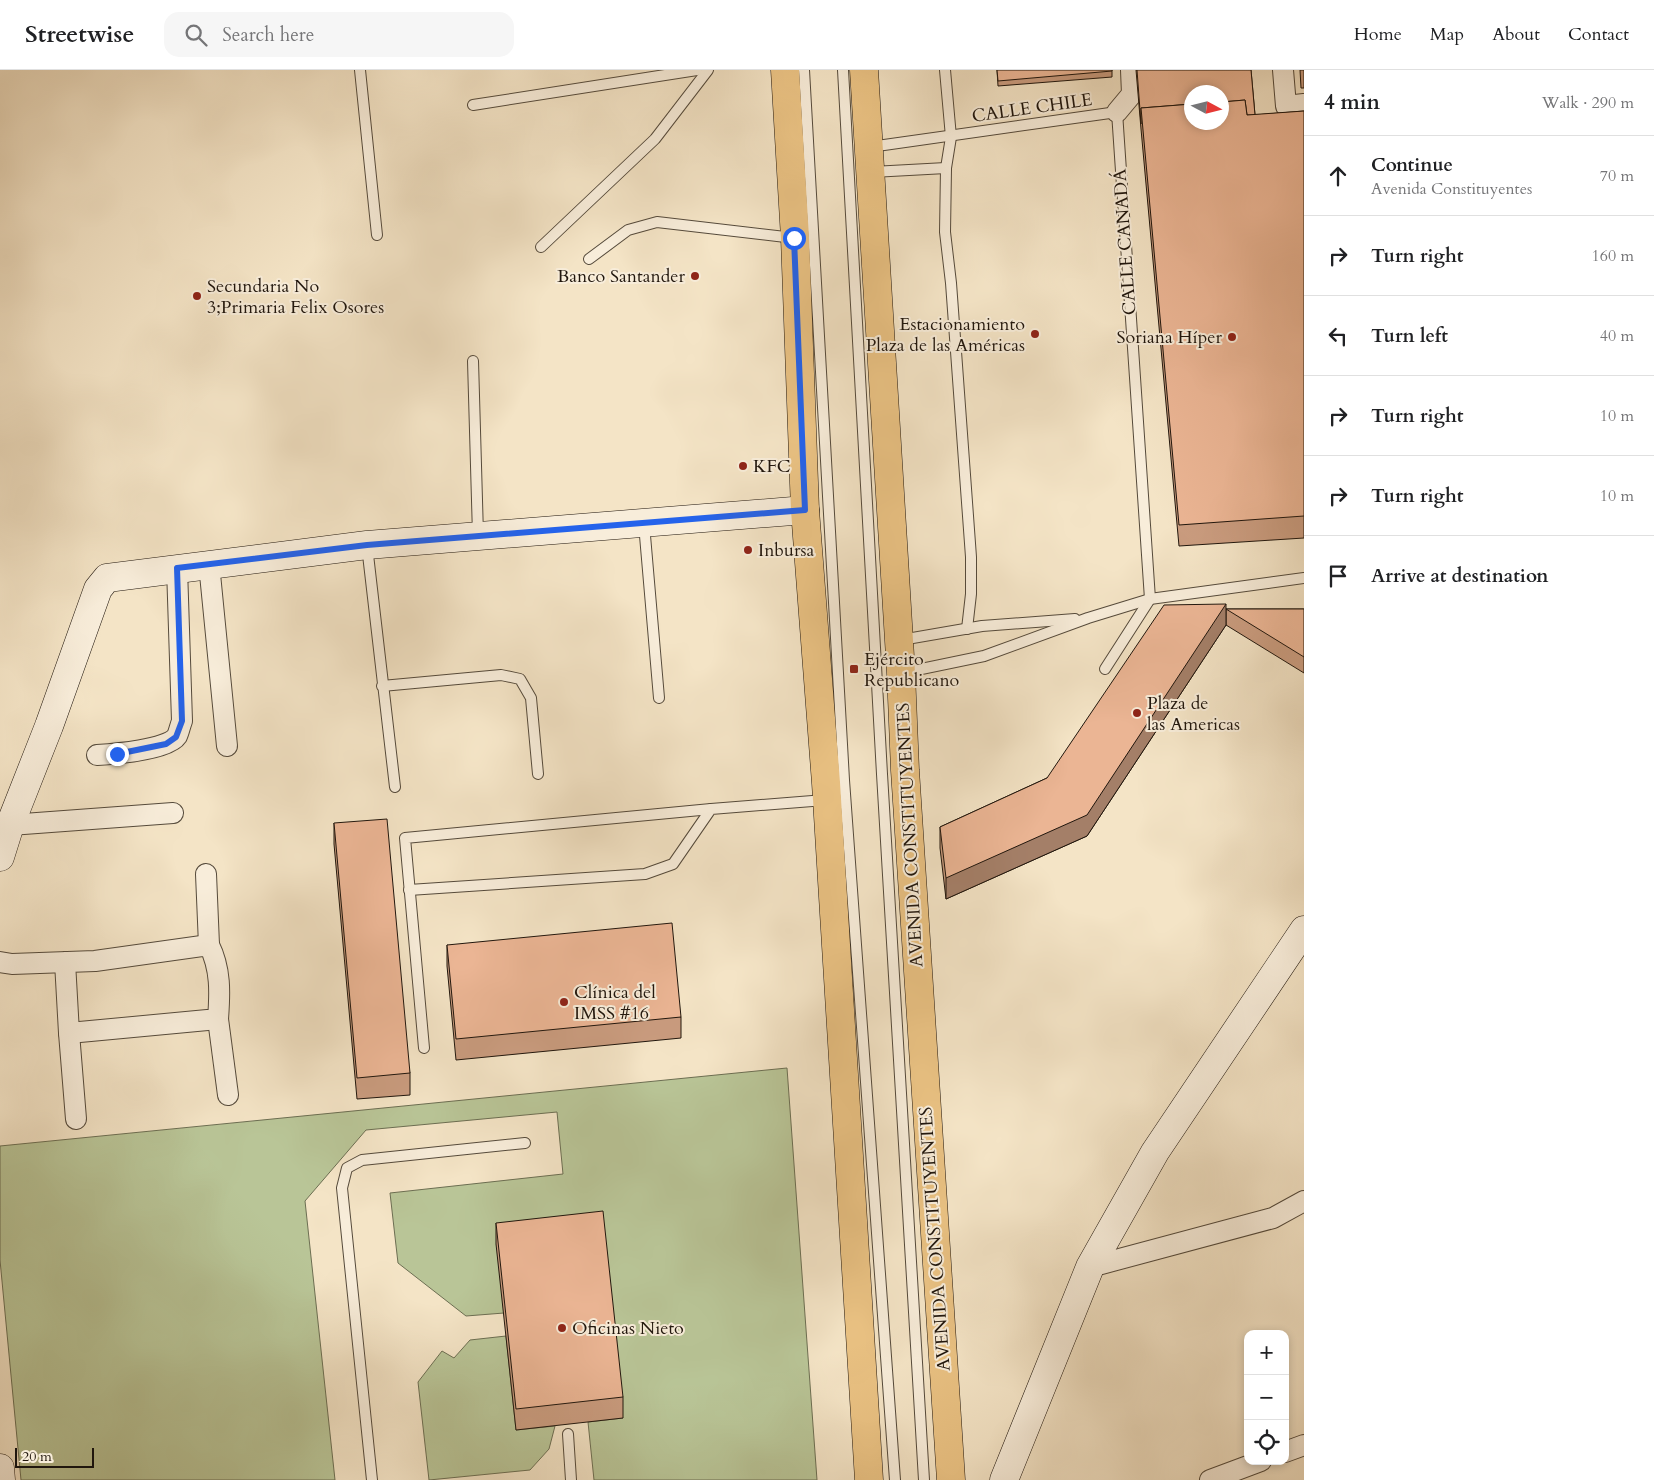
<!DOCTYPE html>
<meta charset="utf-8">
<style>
:root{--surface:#fff;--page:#f6f6f6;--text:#202124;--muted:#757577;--line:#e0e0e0}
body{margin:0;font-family:Cardo,serif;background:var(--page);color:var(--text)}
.controls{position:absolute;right:15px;bottom:15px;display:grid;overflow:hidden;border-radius:10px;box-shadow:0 2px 8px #0003}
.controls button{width:45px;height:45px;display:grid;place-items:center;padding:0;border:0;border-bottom:1px solid var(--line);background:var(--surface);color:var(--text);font:25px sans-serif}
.compass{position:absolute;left:1184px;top:15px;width:45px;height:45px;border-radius:50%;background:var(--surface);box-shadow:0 2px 8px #0003;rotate:97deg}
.scale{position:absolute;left:15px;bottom:12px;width:79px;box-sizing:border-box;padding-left:5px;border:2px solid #20160d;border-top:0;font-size:14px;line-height:18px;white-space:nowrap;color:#20160d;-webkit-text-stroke:4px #f8edda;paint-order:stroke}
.stop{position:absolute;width:15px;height:15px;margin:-11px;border:4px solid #2563eb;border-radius:50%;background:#fff}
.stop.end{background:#2563eb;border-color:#fff;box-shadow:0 1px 5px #0008}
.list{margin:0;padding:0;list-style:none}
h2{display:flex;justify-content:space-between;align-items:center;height:65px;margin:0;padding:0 20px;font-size:21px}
h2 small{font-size:16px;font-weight:400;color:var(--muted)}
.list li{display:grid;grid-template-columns:32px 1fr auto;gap:15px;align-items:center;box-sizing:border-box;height:80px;padding:0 20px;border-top:1px solid var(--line)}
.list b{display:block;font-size:19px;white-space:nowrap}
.list p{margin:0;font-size:16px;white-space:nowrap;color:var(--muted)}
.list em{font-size:16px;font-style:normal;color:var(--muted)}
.icon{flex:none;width:28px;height:28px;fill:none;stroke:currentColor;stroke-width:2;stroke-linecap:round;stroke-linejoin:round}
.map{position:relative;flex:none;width:1304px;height:1410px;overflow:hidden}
header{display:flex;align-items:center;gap:30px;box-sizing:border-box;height:70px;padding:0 25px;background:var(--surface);border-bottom:1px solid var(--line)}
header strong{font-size:24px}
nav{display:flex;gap:28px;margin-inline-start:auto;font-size:18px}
.search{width:350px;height:45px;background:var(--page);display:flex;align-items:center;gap:12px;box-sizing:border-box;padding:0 18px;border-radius:15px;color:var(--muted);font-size:19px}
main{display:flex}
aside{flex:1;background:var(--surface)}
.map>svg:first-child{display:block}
.green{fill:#b9c597;stroke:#6c6e52}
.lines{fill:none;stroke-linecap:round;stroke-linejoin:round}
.lane-casing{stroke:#554a3b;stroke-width:12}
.street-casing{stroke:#554a3b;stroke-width:22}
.secondary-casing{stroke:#20160d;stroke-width:29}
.primary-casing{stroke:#20160d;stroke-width:29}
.lane{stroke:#f8edda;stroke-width:10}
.street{stroke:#f8edda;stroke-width:20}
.secondary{stroke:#f8edda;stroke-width:28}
.primary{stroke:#eac283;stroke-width:28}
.wall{fill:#ca9c7f;stroke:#20160d}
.shaded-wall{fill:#a47f68;stroke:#20160d}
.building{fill:#ebb594;stroke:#20160d}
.route{stroke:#2563eb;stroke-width:6}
.poi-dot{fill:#8f2418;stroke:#f8edda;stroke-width:2}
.labels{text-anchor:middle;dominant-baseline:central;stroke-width:4;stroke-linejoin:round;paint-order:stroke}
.street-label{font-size:18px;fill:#20160d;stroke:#f8edda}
.poi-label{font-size:18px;fill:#20160d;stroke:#f8edda;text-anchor:start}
</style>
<header>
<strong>Streetwise</strong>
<div class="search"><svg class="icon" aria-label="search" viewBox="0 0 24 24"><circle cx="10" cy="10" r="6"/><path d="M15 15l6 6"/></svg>Search here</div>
<nav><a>Home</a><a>Map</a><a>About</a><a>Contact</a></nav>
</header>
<main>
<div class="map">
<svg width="1304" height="1410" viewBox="0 0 1304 1410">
<rect width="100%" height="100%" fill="#f4e4c6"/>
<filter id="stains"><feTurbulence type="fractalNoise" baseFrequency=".004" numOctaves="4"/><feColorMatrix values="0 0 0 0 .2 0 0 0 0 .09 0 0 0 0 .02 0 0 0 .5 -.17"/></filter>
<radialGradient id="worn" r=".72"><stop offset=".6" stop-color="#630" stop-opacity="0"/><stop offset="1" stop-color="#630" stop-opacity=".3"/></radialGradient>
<!-- green -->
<g class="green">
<polygon points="787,998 817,1410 594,1410 588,1352 623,1348 497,1174 504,1243 466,1246 398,1193 390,1123 563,1104 557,1042 366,1060 305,1131 335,1410 21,1410 0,1190 0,1076"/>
<polygon points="506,1266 516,1360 555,1356 549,1379 530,1400 429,1410 418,1312 442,1281 454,1288 470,1270"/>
</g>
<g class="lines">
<defs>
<g id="lane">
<polyline points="360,0 377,165"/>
<polyline points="804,0 844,710 895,1410"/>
<polyline points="843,0 882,704 924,1410"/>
<polyline points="945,0 951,67 946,98 945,162 951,213 971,487 971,524 967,559"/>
<polyline points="473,35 697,0"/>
<polyline points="870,77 1117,42 1150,529"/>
<polyline points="872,102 946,98"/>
<polyline points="541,177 655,69 708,0"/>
<polyline points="589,189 628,160 657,152 794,168"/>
<polyline points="473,291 478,465"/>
<polyline points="644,454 659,628"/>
<polyline points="367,476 395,717"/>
<polyline points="901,570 982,556 1075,549"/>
<polyline points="1105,599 1150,529"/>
<polyline points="902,603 984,586 1088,548 1150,529 1304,508"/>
<polyline points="382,616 501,605 520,609 531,628 538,704"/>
<polyline points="409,820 645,804 673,794 711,739 825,730"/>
<polyline points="424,978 405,768 711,739"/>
<polyline points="568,1364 571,1410"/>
<polyline points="372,1410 342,1118 347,1098 362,1090 525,1073"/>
</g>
<g id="street">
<polyline points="1283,0 1286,36 1304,34"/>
<polyline points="1117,42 1132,24 1131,0"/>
<polyline points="209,494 227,676"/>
<path d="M97,685C113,684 168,680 177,666C179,662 180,656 182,651L177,498"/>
<polyline points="10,755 173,743"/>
<polyline points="206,804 209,875"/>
<path d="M0,892L12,894L95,891L209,875C221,899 220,923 218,949L69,963L65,892"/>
<polyline points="218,949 228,1025"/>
<polyline points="69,963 76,1049"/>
<polyline points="1090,1197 1273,1148 1304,1131"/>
<polyline points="1285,1382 1304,1375"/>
<polyline points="1210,1410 1261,1391"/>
</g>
<g id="secondary">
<polyline points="0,787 10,755 49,656 98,519 107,508 367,475 805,440"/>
<polyline points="0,1398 1,1410"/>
<polyline points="1004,1410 1090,1197 1155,1082 1304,860"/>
</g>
<g id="primary">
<polyline points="785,0 795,168 805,440 826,713 869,1410"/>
<polyline points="864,0 901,603 905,700 951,1410"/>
</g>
</defs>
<!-- lane casing -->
<use href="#lane" class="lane-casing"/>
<!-- street casing -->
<use href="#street" class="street-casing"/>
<!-- secondary casing -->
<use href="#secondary" class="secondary-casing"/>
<!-- primary casing -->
<use href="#primary" class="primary-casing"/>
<!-- lane -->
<use href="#lane" class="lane"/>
<!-- street -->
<use href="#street" class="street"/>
<!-- secondary -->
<use href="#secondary" class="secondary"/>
<!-- primary -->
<use href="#primary" class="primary"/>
</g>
<!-- wall -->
<g class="wall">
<polygon points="997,0 1112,0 1112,7 998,16"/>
<polygon points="1136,0 1251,0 1255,45 1304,41 1304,468 1179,476 1141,59"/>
<polygon points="1300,0 1304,0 1304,18 1301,18"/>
<polygon points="1226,539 1304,539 1304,603 1226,555"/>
<polygon points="1226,555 1087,766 946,829 940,778 940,757 1047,708"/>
<polygon points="334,753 410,1003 410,1025 357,1029 334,774"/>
<polygon points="447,875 681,947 681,968 456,990 447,896"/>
<polygon points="496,1153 623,1327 623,1348 516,1360 496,1174"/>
</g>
<!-- shaded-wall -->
<polygon class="shaded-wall" points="1226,534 1226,555 1087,766 946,829 946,808"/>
<!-- building -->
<g class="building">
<polygon points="997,0 1112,0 1112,1 998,11"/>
<polygon points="1137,0 1251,0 1255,45 1247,45 1245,30 1222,32 1222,22 1192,22 1192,34 1141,38 1141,54"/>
<polygon points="1245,30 1247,45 1304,41 1304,446 1179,455 1141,38 1192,34 1192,52 1222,52 1222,32"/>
<polygon points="1226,534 1087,745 946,808 940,757 1047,708 1164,535"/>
<polygon points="1226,539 1304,539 1304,587"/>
<polygon points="387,749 410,1003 357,1008 334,753"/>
<polygon points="672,853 681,947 456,969 447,875"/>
<polygon points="603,1141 623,1327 516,1339 496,1153"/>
</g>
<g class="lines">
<!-- route -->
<polyline class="route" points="117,684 166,674 176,667 182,651 177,498 367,475 805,440 794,168"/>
</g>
<!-- markers -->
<g class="poi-dot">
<circle cx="695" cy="206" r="5"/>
<circle cx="197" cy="226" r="5"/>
<circle cx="1035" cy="264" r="5"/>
<circle cx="1232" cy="267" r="5"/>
<circle cx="743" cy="396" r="5"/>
<circle cx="748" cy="480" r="5"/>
<rect x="849" y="594" width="10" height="10" rx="2.5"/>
<circle cx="1137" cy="643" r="5"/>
<circle cx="564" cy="932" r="5"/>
<circle cx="562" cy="1258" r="5"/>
</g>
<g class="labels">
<!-- street labels -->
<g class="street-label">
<text transform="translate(1032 38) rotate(-8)">CALLE CHILE</text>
<text transform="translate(1125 172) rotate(-94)">CALLE CANADÁ</text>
<text transform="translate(910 765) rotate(-93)">AVENIDA CONSTITUYENTES</text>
<text transform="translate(935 1169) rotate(-94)">AVENIDA CONSTITUYENTES</text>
</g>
<!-- poi labels -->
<g class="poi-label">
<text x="685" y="206" text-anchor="end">Banco Santander</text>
<text x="207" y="216">Secundaria No<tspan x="207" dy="21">3;Primaria Felix Osores</tspan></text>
<text x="1025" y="254" text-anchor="end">Estacionamiento<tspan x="1025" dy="21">Plaza de las Américas</tspan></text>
<text x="1222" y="267" text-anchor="end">Soriana Híper</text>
<text x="753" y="396">KFC</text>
<text x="758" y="480">Inbursa</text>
<text x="864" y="589">Ejército<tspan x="864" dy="21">Republicano</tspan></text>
<text x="1147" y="633">Plaza de<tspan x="1147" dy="21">las Americas</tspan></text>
<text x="574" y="922">Clínica del<tspan x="574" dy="21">IMSS #16</tspan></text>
<text x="572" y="1258">Oficinas Nieto</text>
</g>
</g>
<rect width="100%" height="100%" filter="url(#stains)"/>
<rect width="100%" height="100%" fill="url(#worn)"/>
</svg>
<div class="controls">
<button>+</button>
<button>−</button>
<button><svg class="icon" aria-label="locate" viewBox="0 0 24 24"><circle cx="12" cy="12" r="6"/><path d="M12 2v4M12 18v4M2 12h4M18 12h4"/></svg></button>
</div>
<svg class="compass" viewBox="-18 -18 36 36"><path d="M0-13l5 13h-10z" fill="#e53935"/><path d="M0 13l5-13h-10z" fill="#757577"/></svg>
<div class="scale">20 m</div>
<div class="stop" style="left:794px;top:168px"></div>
<div class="stop end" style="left:117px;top:684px"></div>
</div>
<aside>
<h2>4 min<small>Walk · 290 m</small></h2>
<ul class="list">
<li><svg class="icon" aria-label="ahead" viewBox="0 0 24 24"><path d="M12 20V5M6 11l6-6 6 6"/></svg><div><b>Continue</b><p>Avenida Constituyentes</p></div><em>70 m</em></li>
<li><svg class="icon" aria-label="right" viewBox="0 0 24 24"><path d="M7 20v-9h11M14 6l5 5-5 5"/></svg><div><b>Turn right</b></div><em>160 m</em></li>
<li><svg class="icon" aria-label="left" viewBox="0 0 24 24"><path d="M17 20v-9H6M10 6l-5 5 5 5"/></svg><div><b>Turn left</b></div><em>40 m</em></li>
<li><svg class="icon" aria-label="right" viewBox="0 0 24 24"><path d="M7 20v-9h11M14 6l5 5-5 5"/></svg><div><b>Turn right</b></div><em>10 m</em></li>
<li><svg class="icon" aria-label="right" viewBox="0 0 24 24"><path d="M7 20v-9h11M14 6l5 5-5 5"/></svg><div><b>Turn right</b></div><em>10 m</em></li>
<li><svg class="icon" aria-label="arrive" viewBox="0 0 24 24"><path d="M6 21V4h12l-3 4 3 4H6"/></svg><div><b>Arrive at destination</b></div></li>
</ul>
</aside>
</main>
